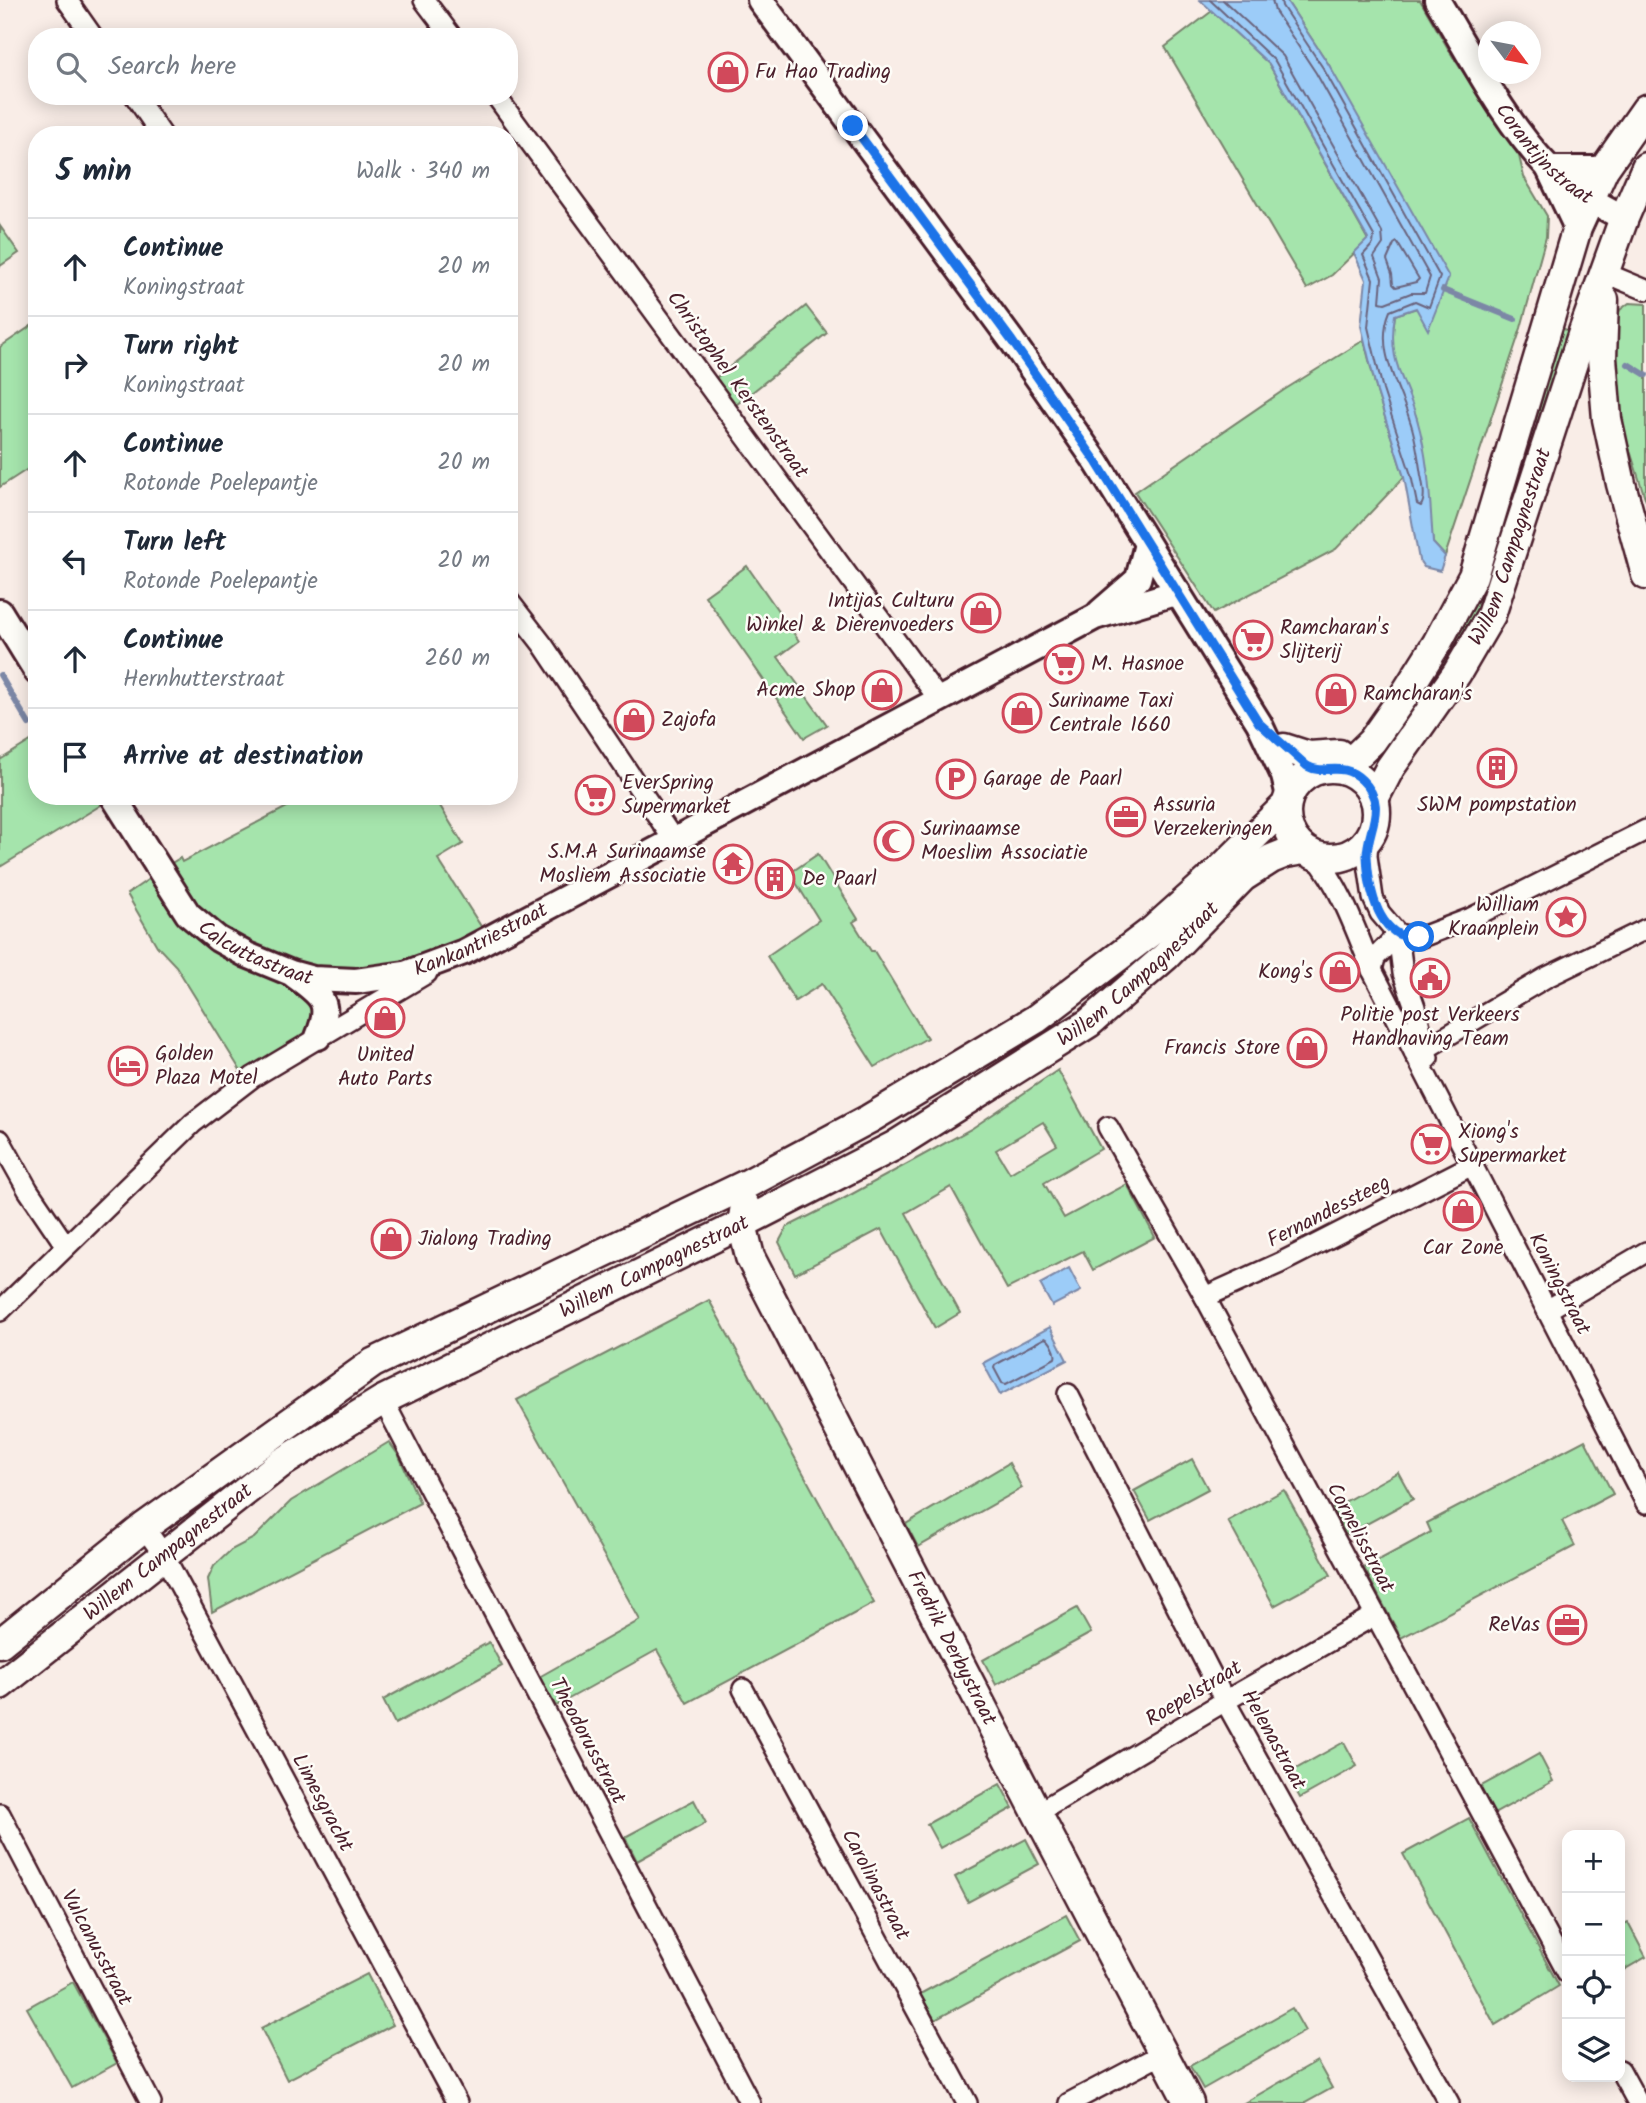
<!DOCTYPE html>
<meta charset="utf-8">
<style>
:root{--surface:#fff;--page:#f2f2f3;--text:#1f2937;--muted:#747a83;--line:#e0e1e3}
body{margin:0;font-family:Kalam,sans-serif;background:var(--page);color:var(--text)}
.controls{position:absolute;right:21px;bottom:21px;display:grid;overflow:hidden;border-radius:14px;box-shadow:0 4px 18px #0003}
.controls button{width:63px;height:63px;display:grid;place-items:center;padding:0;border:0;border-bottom:2px solid var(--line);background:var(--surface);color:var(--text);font:35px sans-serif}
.compass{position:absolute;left:1478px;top:21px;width:63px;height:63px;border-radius:50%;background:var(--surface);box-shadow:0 4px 18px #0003;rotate:122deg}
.stop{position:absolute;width:21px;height:21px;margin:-16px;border:5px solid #1a73e8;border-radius:50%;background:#fff}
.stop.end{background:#1a73e8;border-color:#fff;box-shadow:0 2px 7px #0008}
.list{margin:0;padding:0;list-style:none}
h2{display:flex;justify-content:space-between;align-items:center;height:91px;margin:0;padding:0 28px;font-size:30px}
h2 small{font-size:23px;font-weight:400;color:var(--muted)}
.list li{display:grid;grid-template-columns:46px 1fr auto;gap:21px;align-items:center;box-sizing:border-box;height:98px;padding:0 28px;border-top:2px solid var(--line)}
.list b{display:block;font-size:26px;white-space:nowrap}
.list p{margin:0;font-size:23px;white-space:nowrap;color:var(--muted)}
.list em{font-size:23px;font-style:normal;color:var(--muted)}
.icon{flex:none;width:38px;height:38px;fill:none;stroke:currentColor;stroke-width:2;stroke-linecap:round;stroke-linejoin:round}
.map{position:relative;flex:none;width:1646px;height:2103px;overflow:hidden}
.search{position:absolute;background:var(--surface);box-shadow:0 4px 18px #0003;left:28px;top:28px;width:490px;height:77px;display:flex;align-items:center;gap:18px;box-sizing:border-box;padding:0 24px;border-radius:28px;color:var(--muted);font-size:26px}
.panel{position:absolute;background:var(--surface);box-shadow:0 4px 18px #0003;left:28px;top:126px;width:490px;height:679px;border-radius:28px}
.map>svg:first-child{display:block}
.green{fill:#a5e4ac;stroke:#78826c;stroke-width:2;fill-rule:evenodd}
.water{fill:#9cccf8;stroke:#7b87a6;stroke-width:2}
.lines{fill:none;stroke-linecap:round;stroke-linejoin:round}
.shore{stroke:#6b647d;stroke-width:2}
.stream{stroke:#7b87a6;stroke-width:6}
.minor-casing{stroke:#4a1f2b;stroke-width:24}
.tertiary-casing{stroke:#4a1f2b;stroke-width:30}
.secondary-casing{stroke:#4a1f2b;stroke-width:33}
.minor{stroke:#fdfcf7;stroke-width:19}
.tertiary{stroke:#fdfcf7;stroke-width:24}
.secondary{stroke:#fdfcf7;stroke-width:28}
.route{stroke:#1a73e8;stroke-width:9}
.labels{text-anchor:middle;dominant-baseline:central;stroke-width:5;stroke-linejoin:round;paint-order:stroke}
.poi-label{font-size:21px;fill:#4a1f2b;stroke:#fdfcf7;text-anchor:start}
.street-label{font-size:21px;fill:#4a1f2b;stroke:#fdfcf7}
</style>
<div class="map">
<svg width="1646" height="2103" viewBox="0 0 1646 2103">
<rect width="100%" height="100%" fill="#f9ede7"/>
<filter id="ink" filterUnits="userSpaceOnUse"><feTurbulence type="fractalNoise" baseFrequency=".0143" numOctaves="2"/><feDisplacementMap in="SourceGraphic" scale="14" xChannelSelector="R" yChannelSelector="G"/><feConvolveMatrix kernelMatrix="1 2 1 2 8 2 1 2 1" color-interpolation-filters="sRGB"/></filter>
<g filter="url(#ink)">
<!-- green -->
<g class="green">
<polygon points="1286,0 1420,0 1453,57 1519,156 1524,177 1547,216 1546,237 1521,328 1445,556 1433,543 1417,419 1395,362 1392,338 1395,315 1417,308 1428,329 1329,65"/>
<polygon points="1212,11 1269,64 1368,240 1332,275 1307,289 1165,47"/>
<polygon points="0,226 19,253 0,266"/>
<polygon points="1629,303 1646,304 1646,501 1619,416 1615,375 1615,321 1620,310"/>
<polygon points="806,306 827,333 732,408 712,381"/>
<polygon points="37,322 37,463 0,487 0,347"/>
<polygon points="1562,328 1569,331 1540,422 1533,422 1559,330"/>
<polygon points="1364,340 1377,392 1404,477 1336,549 1214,613 1135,492 1284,390"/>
<polygon points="1532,428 1538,432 1483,601 1434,686 1424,691 1421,689"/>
<polygon points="747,566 799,641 778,657 827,725 804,738 705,596"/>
<polygon points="37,737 37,796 102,796 106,802 0,867 0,760"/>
<polygon points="308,796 434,796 463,844 438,859 482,928 434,955 359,974 294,965 221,929 197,906 165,867 180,858 182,862"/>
<polygon points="818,854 858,919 853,922 871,951 874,951 927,1038 875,1067 822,984 795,1001 767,956 819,920 790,873"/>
<path d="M149,879C164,901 178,926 200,942C235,967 280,977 313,1005L315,1024L296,1041L242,1073L176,966L157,946L127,894Z"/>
<path d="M1058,1070L1101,1149L1044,1183L1064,1218L1127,1184L1155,1237L1093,1270L1083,1251L1007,1289L951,1187L906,1213L960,1313L935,1328L881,1229L795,1274L779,1242L787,1227L843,1199L971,1129ZM1043,1122L1057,1145L1010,1173L996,1150Z"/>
<polygon points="709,1300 874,1603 687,1703 657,1650 556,1706 539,1677 640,1620 517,1400"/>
<polygon points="1585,1440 1613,1494 1562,1521 1575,1546 1401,1638 1364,1568 1431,1532 1427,1523"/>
<polygon points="389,1442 399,1456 420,1503 212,1612 208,1579 214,1566 231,1550 254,1538 291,1501"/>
<polygon points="1192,1459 1208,1489 1150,1520 1134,1491"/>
<polygon points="1009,1463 1022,1488 918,1547 906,1524"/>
<polygon points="1398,1472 1413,1499 1346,1535 1332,1509"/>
<polygon points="1284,1490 1331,1575 1274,1606 1228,1521"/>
<polygon points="1077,1608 1091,1633 996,1685 983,1660"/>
<polygon points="489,1642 502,1666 395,1724 383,1700"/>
<polygon points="1344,1742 1357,1766 1300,1798 1287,1774"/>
<polygon points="1539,1754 1553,1781 1492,1815 1478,1788"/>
<polygon points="1000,1784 1013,1808 940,1848 927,1824"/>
<polygon points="694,1800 706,1823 637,1861 625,1837"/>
<polygon points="1469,1818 1559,1986 1495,2025 1403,1854"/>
<polygon points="1026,1839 1039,1864 968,1902 955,1877"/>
<polygon points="1066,1915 1080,1941 935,2020 920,1994"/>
<polygon points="1628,1923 1646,1957 1620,1972 1620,1927"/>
<polygon points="367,1974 393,2025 287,2080 261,2028"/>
<polygon points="73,1982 117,2063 72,2088 27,2008"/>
<polygon points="1292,2008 1305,2031 1203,2089 1190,2066"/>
<polygon points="1317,2061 1332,2088 1305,2103 1244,2103"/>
</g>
<!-- water -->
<g class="water">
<path d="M1200,0H1286L1329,65L1449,277L1428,330L1416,308L1395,315C1387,362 1405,378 1417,419C1429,460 1430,501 1433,543L1445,556L1440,571L1424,567L1419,560L1404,477L1377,392L1361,326L1366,280L1354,253L1368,239L1269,64Z"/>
<polygon points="1069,1268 1081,1291 1052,1306 1040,1284"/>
<polygon points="1050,1327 1067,1360 1000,1395 983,1363"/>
</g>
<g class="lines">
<!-- shore -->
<g class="shore">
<path d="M1210,0L1275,61L1374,236L1373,244L1363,255L1373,279L1368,327L1383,390L1411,475L1417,504L1421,506C1426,498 1423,485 1421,475C1418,457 1416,438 1410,421C1399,385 1374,349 1390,311L1415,301L1429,307L1440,277L1323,68L1282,6L1281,0"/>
<polyline points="1223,0 1283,56 1382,232 1383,244 1374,257 1382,278 1380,302 1385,303 1411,293 1425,293 1430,277 1316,73 1275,11 1272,0"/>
<polygon points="1397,242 1419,279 1416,282 1396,287 1393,284 1392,274 1387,260 1394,244"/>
<path d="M1045,1338C1050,1340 1057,1352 1055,1358L1006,1384L1002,1383L994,1368L995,1365Z"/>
</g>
<!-- stream -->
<g class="stream">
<polyline points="1443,290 1515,319"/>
<polyline points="1628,364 1646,375"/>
<polyline points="0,675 29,724"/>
</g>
<defs>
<g id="minor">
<polyline points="67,0 93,37"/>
<polyline points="424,0 452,37"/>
<polyline points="135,96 162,135"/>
<polyline points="496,96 940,701"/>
<polyline points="1605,273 1646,290"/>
<polyline points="509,601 543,645 675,842"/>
<polyline points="1368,839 1367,856 1373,898 1380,913 1398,934 1403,973 1415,1007 1428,1058"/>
<path d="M1315,856C1342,889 1356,931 1372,970L1646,1503"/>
<polyline points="1372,970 1375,958 1398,934 1419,938 1471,918 1646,830"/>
<polyline points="1415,1055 1545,978 1646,929"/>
<polyline points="1108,1127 1205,1297 1567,1972"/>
<polyline points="0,1140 28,1190 66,1246"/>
<polyline points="1205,1297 1280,1263 1472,1165"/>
<polyline points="1547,1310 1646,1252"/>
<polyline points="0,1311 193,1123 253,1077 427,973"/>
<polyline points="1068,1394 1225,1701 1449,2103"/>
<polyline points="383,1400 750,2103"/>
<polyline points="144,1527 163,1554 457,2103"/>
<polyline points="743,1689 967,2103"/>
<polyline points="1037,1813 1225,1701 1375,1615"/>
<polyline points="0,1814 151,2103"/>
<polyline points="1620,2070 1638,2103"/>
<polyline points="1069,2103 1164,2053"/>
</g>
<g id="tertiary">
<polyline points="760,0 1012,341 1097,463 1259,723 1284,776 1289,796"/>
<path id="s1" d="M1437,0C1470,54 1504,122 1548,167C1569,189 1597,204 1624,218"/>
<polyline points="1577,228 1549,169 1604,169"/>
<polyline points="0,612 37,672"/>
<polyline points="1100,612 1138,579 1147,544"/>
<path id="s2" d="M113,796L188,914L218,939L247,955L291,973L313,979L356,981L405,974L464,952L1095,617L1178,592"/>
<path d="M295,976C323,996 332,1003 318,1037"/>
</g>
<g id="secondary">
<polyline points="1604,300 1602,358 1607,419 1621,484 1646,575"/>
<polyline points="1284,748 1309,756 1339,754"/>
<circle cx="1331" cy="813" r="45"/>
<polyline points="1343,769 1372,741 1403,697 1437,643 1473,576 1577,228 1604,169 1646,109"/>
<path id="s3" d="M1374,799L1390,768L1457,673L1491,615L1583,332L1624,218L1646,167"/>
<path id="s4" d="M745,1206L742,1224L750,1257L1037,1813L1189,2103"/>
<polyline points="0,1643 144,1527 373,1363 747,1184 869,1119 1036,1019 1152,931 1217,873 1286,805"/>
<path id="s5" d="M0,1685L280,1464L383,1400L742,1224L894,1146L1089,1023L1166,956L1243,877L1271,859L1286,853L1304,850"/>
</g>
</defs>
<!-- minor casing -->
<use href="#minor" class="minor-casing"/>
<!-- tertiary casing -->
<use href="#tertiary" class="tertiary-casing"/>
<!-- secondary casing -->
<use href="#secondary" class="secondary-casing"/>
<!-- minor -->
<use href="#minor" class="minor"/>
<!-- tertiary -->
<use href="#tertiary" class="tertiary"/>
<!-- secondary -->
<use href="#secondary" class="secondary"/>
</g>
</g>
<g class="lines" filter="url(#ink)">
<!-- route -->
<path class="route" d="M853,126L1012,341L1097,463L1259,723L1307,766C1325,776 1341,760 1362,780C1389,806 1367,828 1367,856C1368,881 1374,920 1398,934C1404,937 1413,937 1419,937"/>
</g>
<!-- icons -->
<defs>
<symbol id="shop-ring" viewBox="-11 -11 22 22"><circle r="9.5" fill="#fdfcf7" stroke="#d1495b" stroke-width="1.5"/><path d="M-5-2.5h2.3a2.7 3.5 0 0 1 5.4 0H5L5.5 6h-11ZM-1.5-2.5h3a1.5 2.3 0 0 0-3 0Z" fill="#d1495b"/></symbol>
<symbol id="supermarket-ring" viewBox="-11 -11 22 22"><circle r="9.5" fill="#fdfcf7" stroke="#d1495b" stroke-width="1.5"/><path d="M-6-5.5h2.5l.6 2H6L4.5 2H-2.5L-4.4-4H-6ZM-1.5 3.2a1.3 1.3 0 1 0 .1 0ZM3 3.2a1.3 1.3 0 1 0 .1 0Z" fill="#d1495b"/></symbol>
<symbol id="building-ring" viewBox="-11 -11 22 22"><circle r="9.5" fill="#fdfcf7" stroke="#d1495b" stroke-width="1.5"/><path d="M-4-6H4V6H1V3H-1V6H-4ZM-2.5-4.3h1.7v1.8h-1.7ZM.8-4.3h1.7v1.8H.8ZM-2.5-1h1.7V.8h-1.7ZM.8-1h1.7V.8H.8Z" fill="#d1495b"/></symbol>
<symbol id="parking-ring" viewBox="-11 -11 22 22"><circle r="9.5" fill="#fdfcf7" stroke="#d1495b" stroke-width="1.5"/><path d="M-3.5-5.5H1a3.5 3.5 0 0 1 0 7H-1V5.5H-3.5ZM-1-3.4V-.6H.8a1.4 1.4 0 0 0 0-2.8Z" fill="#d1495b"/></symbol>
<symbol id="office-ring" viewBox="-11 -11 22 22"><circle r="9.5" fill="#fdfcf7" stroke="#d1495b" stroke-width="1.5"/><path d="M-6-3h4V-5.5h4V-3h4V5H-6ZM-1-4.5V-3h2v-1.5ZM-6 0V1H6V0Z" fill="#d1495b"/></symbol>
<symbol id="mosque-ring" viewBox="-11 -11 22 22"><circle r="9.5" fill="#fdfcf7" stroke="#d1495b" stroke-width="1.5"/><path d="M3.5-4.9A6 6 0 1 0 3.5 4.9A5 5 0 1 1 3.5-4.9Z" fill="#d1495b"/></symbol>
<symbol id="temple-ring" viewBox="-11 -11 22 22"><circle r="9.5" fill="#fdfcf7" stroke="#d1495b" stroke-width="1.5"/><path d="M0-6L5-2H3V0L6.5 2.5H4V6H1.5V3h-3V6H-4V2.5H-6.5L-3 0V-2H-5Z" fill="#d1495b"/></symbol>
<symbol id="sight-ring" viewBox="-11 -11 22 22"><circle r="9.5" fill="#fdfcf7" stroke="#d1495b" stroke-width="1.5"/><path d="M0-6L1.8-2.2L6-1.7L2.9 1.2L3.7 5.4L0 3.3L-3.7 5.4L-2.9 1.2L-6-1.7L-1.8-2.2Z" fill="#d1495b"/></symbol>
<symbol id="civic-ring" viewBox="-11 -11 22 22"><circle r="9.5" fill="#fdfcf7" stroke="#d1495b" stroke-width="1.5"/><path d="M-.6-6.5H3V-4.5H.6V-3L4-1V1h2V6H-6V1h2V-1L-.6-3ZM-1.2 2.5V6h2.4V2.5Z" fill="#d1495b"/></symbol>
<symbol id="hotel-ring" viewBox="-11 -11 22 22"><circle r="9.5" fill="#fdfcf7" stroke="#d1495b" stroke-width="1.5"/><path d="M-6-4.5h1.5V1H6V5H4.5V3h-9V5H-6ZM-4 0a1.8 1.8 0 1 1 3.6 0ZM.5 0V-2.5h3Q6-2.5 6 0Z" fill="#d1495b"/></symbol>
</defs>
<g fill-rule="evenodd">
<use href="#shop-ring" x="706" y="50" width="44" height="44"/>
<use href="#shop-ring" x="959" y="591" width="44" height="44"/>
<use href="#supermarket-ring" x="1231" y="618" width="44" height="44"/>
<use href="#supermarket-ring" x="1042" y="642" width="44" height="44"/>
<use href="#shop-ring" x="860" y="668" width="44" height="44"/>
<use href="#shop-ring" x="1314" y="672" width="44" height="44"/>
<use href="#shop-ring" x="1000" y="691" width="44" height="44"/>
<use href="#shop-ring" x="612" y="698" width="44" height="44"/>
<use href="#building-ring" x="1475" y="746" width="44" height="44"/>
<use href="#parking-ring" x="934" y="757" width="44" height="44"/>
<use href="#supermarket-ring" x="573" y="773" width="44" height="44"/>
<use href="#office-ring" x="1104" y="795" width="44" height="44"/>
<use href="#mosque-ring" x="872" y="819" width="44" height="44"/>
<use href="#temple-ring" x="711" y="842" width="44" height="44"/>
<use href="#building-ring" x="753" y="857" width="44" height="44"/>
<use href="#sight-ring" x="1544" y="895" width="44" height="44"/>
<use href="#shop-ring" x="1318" y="950" width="44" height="44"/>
<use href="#civic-ring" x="1408" y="956" width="44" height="44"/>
<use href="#shop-ring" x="363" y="996" width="44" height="44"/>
<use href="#shop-ring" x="1285" y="1026" width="44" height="44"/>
<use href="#hotel-ring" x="106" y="1044" width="44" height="44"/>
<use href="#supermarket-ring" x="1409" y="1122" width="44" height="44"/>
<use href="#shop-ring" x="1441" y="1189" width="44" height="44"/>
<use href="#shop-ring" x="369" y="1217" width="44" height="44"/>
<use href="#office-ring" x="1545" y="1603" width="44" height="44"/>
</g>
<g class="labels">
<!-- poi labels -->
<g class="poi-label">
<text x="755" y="72">Fu Hao Trading</text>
<text x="954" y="601" text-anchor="end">Intijas Culturu<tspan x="954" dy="24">Winkel &amp; Dierenvoeders</tspan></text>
<text x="1280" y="628">Ramcharan's<tspan x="1280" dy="24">Slijterij</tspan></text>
<text x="1091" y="664">M. Hasnoe</text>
<text x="855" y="690" text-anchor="end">Acme Shop</text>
<text x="1363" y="694">Ramcharan's</text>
<text x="1049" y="701">Suriname Taxi<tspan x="1049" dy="24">Centrale 1660</tspan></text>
<text x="661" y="720">Zajofa</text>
<text x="983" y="779">Garage de Paarl</text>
<text x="622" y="783">EverSpring<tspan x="622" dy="24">Supermarket</tspan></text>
<text x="1153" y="805">Assuria<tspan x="1153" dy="24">Verzekeringen</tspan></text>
<text x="1497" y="805" text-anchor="middle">SWM pompstation</text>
<text x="921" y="829">Surinaamse<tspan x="921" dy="24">Moeslim Associatie</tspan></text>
<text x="706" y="852" text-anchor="end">S.M.A Surinaamse<tspan x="706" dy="24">Mosliem Associatie</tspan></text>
<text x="802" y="879">De Paarl</text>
<text x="1539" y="905" text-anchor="end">William<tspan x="1539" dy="24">Kraanplein</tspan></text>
<text x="1313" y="972" text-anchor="end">Kong's</text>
<text x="1430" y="1015" text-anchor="middle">Politie post Verkeers<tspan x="1430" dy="24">Handhaving Team</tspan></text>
<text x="1280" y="1048" text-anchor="end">Francis Store</text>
<text x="155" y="1054">Golden<tspan x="155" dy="24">Plaza Motel</tspan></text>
<text x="385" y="1055" text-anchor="middle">United<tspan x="385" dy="24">Auto Parts</tspan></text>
<text x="1458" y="1132">Xiong's<tspan x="1458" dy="24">Supermarket</tspan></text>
<text x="418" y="1239">Jialong Trading</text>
<text x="1463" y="1248" text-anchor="middle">Car Zone</text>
<text x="1540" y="1625" text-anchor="end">ReVas</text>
</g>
<!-- street labels -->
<g class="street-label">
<text stroke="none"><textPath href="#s1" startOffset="189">Corantijnstraat</textPath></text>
<text transform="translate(737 385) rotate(54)">Christophel Kerstenstraat</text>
<text stroke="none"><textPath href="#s3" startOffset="289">Willem Campagnestraat</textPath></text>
<text stroke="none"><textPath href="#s2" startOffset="458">Kankantriestraat</textPath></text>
<text stroke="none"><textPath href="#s2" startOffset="219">Calcuttastraat</textPath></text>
<text stroke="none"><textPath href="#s5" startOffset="1348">Willem Campagnestraat</textPath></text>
<text transform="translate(1329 1212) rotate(-27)">Fernandessteeg</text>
<text stroke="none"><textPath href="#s5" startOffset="780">Willem Campagnestraat</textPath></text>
<text transform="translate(1559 1284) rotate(63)">Koningstraat</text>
<text transform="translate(1360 1538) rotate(62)">Cornelisstraat</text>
<text stroke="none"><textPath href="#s5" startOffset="214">Willem Campagnestraat</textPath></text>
<text stroke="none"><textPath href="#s4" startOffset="492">Fredrik Derbystraat</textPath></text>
<text transform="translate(1194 1694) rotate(-31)">Roepelstraat</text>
<text transform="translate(1273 1740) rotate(61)">Helenastraat</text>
<text transform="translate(587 1741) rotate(62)">Theodorusstraat</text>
<text transform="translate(322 1803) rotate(62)">Limesgracht</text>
<text transform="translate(875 1885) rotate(62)">Carolinastraat</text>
<text transform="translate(96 1948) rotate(62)">Vulcanusstraat</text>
</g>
</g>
</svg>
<div class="controls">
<button>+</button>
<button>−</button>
<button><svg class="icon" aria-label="locate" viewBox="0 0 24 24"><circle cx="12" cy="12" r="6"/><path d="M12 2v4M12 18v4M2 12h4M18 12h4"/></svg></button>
<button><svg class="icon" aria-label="layers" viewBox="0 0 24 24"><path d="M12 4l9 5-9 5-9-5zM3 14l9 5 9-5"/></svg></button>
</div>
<svg class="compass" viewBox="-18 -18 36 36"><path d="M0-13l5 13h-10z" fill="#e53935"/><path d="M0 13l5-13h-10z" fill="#747a83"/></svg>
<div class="stop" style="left:1419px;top:937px"></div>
<div class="stop end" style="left:853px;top:126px"></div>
<div class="search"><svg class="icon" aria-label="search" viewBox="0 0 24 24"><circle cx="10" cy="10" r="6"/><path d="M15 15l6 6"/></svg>Search here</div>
<section class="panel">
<h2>5 min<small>Walk · 340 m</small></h2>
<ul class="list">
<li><svg class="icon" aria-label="ahead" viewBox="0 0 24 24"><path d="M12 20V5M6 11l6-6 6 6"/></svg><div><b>Continue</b><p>Koningstraat</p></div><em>20 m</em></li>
<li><svg class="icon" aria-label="right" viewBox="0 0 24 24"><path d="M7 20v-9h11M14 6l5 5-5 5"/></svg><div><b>Turn right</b><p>Koningstraat</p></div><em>20 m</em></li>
<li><svg class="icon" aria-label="ahead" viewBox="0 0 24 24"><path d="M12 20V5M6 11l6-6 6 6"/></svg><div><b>Continue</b><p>Rotonde Poelepantje</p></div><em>20 m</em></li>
<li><svg class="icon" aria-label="left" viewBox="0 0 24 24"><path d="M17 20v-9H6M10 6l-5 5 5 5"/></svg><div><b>Turn left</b><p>Rotonde Poelepantje</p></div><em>20 m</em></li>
<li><svg class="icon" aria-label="ahead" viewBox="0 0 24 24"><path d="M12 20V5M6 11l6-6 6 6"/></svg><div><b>Continue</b><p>Hernhutterstraat</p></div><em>260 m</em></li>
<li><svg class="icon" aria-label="arrive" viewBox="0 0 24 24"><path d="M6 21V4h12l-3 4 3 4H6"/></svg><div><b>Arrive at destination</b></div></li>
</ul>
</section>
</div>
